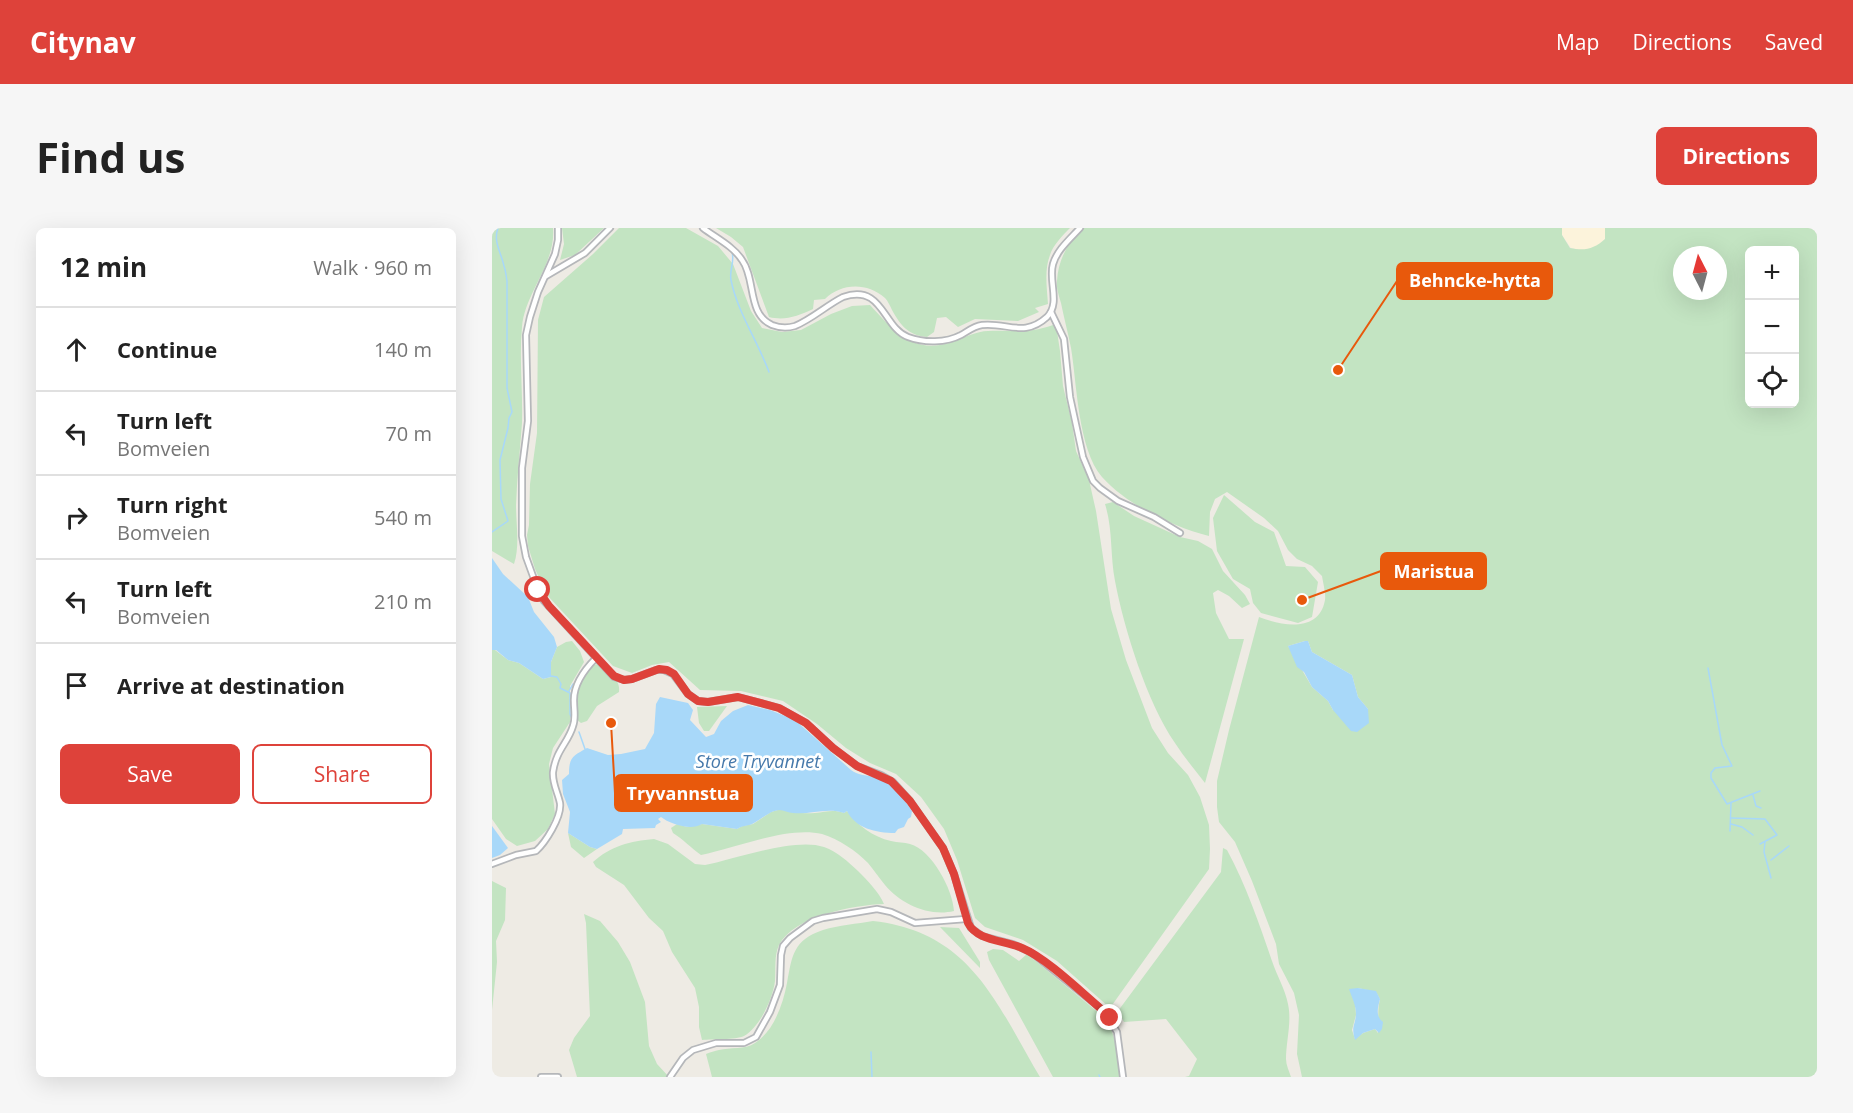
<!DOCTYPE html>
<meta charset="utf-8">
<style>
:root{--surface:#fff;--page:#f6f6f6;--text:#222;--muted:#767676;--line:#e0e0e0;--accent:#de423a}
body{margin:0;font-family:"Open Sans",sans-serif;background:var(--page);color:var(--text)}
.controls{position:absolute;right:18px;top:18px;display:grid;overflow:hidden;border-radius:9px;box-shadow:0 6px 24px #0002}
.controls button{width:54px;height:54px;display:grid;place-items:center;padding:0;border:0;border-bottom:2px solid var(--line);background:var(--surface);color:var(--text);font:30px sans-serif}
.compass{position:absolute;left:1181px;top:18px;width:54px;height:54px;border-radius:50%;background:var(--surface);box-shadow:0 6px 24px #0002;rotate:354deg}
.stop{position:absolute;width:18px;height:18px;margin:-14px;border:4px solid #de423a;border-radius:50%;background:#fff}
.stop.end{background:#de423a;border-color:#fff;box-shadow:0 2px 6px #0008}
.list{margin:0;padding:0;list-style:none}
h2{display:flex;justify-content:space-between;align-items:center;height:78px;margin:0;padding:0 24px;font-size:26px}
h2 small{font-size:20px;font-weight:400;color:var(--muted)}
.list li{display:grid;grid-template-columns:39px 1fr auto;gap:18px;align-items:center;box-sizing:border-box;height:84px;padding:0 24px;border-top:2px solid var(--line)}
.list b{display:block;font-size:22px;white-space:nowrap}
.list p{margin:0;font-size:20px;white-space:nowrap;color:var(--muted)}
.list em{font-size:20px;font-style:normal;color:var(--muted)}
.actions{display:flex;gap:12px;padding:18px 24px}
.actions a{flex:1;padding:14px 0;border:2px solid var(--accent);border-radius:9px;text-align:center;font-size:21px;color:var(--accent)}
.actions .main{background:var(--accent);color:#fff}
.icon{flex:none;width:33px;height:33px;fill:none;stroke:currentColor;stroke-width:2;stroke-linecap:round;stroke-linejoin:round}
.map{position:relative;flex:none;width:1325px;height:849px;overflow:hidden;border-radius:9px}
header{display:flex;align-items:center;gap:36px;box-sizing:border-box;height:84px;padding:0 30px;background:var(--accent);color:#fff}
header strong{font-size:28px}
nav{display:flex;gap:33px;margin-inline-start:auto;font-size:21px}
.intro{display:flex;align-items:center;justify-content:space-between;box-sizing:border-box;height:144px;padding:0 36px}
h1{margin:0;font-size:42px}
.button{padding:15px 27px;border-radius:9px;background:var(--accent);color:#fff;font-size:21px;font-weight:700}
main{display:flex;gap:36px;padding:0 36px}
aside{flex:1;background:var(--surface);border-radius:9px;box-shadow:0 6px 24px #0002}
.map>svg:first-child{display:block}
.commercial{fill:#fcf3db}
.green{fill:#c3e4c2;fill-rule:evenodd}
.water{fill:#a8d8f9}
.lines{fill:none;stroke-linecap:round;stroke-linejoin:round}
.stream{stroke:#a8d8f9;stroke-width:1.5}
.street-casing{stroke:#b5b7ba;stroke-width:8}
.street{stroke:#fff;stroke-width:4.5}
.route{stroke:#de423a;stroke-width:8}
.labels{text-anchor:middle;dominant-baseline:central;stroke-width:5;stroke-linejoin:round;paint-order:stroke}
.water-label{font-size:18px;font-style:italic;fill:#4679ab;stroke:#fff}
.leader{fill:none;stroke:#e8590c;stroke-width:2}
.callout-dot{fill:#e8590c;stroke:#fff;stroke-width:2}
.callout{fill:#e8590c;stroke:#e8590c;stroke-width:2}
.callout-label{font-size:18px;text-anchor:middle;font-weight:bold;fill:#fff}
</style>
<header>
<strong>Citynav</strong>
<nav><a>Map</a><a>Directions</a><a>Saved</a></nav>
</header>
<div class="intro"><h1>Find us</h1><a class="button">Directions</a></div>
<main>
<aside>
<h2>12 min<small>Walk · 960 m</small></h2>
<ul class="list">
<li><svg class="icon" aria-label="ahead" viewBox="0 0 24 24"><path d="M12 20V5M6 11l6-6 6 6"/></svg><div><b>Continue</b></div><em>140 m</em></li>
<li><svg class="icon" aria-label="left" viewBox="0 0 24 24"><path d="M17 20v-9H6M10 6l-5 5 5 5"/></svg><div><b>Turn left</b><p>Bomveien</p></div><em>70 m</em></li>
<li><svg class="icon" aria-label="right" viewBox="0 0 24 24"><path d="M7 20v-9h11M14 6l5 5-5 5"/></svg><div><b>Turn right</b><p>Bomveien</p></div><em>540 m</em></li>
<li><svg class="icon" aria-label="left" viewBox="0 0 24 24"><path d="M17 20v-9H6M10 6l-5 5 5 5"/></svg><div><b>Turn left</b><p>Bomveien</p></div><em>210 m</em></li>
<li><svg class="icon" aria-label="arrive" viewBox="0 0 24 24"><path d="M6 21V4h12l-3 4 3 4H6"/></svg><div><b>Arrive at destination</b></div></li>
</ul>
<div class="actions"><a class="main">Save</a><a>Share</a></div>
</aside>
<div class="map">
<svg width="1325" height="849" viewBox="0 0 1325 849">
<rect width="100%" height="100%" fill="#eeebe4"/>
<!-- commercial -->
<polygon class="commercial" points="1070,0 1113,0 1113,11 1105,19 1091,23 1079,20 1070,7"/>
<!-- green -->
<g class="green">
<path d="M0,0H61C64,36 33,64 30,99C27,131 31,163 30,195C28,222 25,250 24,277C24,296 28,318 22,336L0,323Z"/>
<polygon points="70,0 112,0 83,27 68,32 72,16"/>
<path d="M127,0H194L226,18L241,36L259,83L270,100L290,104L309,102L339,86L360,78L378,77C402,103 421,127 460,114C471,110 485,103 496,103C520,102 536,106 561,97L565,103L568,123L571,158L580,195L584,223L597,252L604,283L619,381L634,432L660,500L676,525L696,547L708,569L717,597L718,621L717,641L618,780L565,733L531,712L493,699L483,690L465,632L452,601L429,569L404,546L378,535L354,520L325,496L291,473L249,463L208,462L177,434L160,437L140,445L121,438L55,367L43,341L36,318L35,307L37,297L38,256L45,205L46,92L52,69L101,26Z"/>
<path d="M224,0H578C571,7 561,17 558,27C552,42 555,61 556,76L543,80L547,84L526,93L483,91L466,99L454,89L445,90L442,104L435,109C416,107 409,98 400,82C398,78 396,73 393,70C375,54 349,55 333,71L322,72L321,81C306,88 293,93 277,89L251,19L239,9Z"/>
<path d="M589,0H1070V7L1078,20C1093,23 1102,21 1113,11V0H1325V849H810L805,826L807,787L802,765L787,736L784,716L760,653L743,614L727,594L725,579V553L737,502L767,389C790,398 827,405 833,372C834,365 831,355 830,348L820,338L805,331L796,322L786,303L772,290L735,264L723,271L718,284L717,308C681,299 635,277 610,249C586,221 585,156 579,120C576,105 572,90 569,75C567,68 564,60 565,53C566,32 576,15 589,0ZM1258,22H1302V176H1258ZM1190,27H1226V63H1190ZM813,413H816L820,424L860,447L866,469L876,481L841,482L836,473L820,459L796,418ZM866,760L884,764L888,771C885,783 887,793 886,805L883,801L871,805L863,811L860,802L864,787L863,773Z"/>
<polygon points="732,267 763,294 782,304 794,338 813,339 826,354 820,389 806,395 769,385 761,375 758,361 741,351 725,323 721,290"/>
<path d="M621,274L642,288L688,309L706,313L720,321L731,343L753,367L758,376L750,380L737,368L726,362L721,365L724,385L737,411H752L713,555C703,542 692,529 683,515C655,474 632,401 623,353C618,327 621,301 613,276Z"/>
<polygon points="80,413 88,423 92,434 78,458 78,494 61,520 57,536 63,586 56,601 43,613 25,618 14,611 0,591 0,422 3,422 16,432 27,435 51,451 59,449 59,434 65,419 74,414"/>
<path d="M106,436C116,443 129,451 127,464L105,478L95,493L89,495L84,491C83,474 84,439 106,436Z"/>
<polygon points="235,478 217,503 212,503 207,495 205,479"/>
<path d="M289,581C300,585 312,586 323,585C334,584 341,581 352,585L355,583C365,597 381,609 399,613C406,615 412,614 418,616C440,622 461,662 462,683C437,689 409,676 393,657C387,650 382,642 376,635C364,623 347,611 330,606C295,598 244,620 209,627C199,620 191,611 181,605L179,600L185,596L195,599L210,596L245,601L250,598L261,596L279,584Z"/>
<polygon points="76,605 98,619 105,621 92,630 79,619"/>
<path d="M162,611L176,616L203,636L213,637C244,631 303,609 332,619C346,624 355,633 366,643C375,652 387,664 392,676C362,677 302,688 287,717C282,728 284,740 283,753C281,770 268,799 252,808C243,812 221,811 210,812L207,799V779L203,760L180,724L171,703L157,690L132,657L104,639L101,634C119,618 138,613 162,611Z"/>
<path d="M731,620L735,622C754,657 767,695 780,733C785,748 793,761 796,776C800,794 794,813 794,831C794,837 797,843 799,849H693L697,848L705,831L674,791L632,794L626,783L729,644Z"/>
<polygon points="0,653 14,660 13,692 4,713 5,734 0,782"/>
<polygon points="92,686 108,693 126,714 138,734 153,774 157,818 165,836 177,849 85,849 77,822 82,810 98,788 94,695"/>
<path d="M381,693C479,704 504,775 548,849H220L214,826C218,824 223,823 227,822C238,819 253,822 263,815C282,803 291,776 295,755C300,728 301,712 331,702C347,697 365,696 381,693Z"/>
<polygon points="448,699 467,700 488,734 488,740"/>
<path d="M501,721L511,722L527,733L535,726L613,790C625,807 625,829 628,849H561L497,732L495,724Z"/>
</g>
<!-- water -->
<g class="water">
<polygon points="0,330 11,346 36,369 42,384 62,409 65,419 59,434 59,449 51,451 27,435 16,432 4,422 0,422"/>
<polygon points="813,413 816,413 820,424 860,447 866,469 876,481 877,495 865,504 859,503 841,482 836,473 820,459 812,444 805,439 796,418"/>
<path d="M168,469L196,475L201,482L198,492L214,509L222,506L229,493L241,483L256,477L278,482L303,492L359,542C366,547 373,547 382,549C400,554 410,568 420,583L419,589L416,591L412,599L406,601L403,605C384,605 363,600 355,583L352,585C335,579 318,587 301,585C296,585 292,582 287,582C278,583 271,590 262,595C257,598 251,597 245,601L210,596C199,603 178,596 169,589L166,591L169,594L164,597L163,600L131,601L130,606L105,621L98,619L76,605L78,584L71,566L70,552L77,546C77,529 81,528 95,520L116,527L129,526L153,521L162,505L164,476Z"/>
<polygon points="0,598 16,620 8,627 0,630"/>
<path d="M866,760L884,763L888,771C886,779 883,788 891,794L890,801L887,805L883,801L871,805L863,812C859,798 863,799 864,786C864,777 860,770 857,761Z"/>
</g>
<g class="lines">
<!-- stream -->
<g class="stream">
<path d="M240,24C243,34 237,42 239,52C245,83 266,114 277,144"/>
<path d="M0,304L16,293L9,271L8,232L16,200L17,190L20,184L15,160V53C14,48 14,43 12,38C9,24 1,14 6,0"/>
<polyline points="1216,440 1230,517 1240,538 1223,540 1219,545 1219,550 1235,576 1268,563"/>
<polyline points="59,448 65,449 69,456 68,460 78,465 78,486 80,491"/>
<polyline points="77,463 81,456"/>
<polyline points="87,504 93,521"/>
<polyline points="1261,567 1264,578 1269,580"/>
<polyline points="1239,590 1273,591 1285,607 1268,616"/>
<polyline points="1239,596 1250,599 1261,607"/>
<polyline points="1238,603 1239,575"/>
<polyline points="1273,614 1272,624 1279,650"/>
<polyline points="1279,632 1297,618"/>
<polyline points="379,824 380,849"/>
<polyline points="607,847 608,849"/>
</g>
<defs>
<g id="street">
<polyline points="66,0 66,12 63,26 46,64 38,89 34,107 36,193 30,240 30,308 34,329 46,362 52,373 122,449 132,452 140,451 164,442 172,442 181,446 196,466 206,473 216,474 246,469 287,480 314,495 341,520 365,538 389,547 401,554 418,573 451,620 462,646 479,700 490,708 521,716 540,725 613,784 625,804 631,849"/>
<path d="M211,0C224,10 241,18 250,32C264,51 255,86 280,97C288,100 296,100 303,98C320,91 335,77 351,69C391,55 391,100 416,109C432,115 454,115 469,107C476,103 482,98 490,97C515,94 532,110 555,89C569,75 556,53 561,36C565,22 578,11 588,0"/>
<polyline points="54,48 93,25 118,0"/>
<polyline points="559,84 572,111 578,169 591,229 601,253 608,260 626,273 662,289 688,305"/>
<path d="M0,636L24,627L44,623C53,615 70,589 68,575C66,565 60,555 61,544C64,522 76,515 81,498C84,490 82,482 82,474C81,457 92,442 104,430"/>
<polyline points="49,849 66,849"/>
<polyline points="178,849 191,830 201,822 224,815 252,815 264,809 278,784 288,757 289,727 291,718 298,710 321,693 331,690 385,681 399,684 423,695 474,691"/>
</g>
</defs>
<!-- street casing -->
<use href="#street" class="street-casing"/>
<!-- street -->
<use href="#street" class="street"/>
</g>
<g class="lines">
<!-- route -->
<path class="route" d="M46,362L57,378L122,448L132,452L140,451L167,441L175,442L182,446L196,466L206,473L216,474L246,469L287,480L314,495L341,520L365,538L399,553L418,573L451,620L462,646L476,695C485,713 512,712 530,720C554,730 587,762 608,780L618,790"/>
</g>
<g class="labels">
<!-- water labels -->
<g class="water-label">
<text x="266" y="533">Store Tryvannet</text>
</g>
</g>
<!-- callouts -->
<path class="leader" d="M846 142L905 53M810 372L889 343M119 495L123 565"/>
<g class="callout-dot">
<circle cx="846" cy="142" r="6"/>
<circle cx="810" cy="372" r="6"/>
<circle cx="119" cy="495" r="6"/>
</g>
<g class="callout">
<rect x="905" y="35" width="155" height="36" rx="6"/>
<rect x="889" y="325" width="105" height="36" rx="6"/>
<rect x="123" y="547" width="137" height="36" rx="6"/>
</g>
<g class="callout-label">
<text x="983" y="59">Behncke-hytta</text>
<text x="942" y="350">Maristua</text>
<text x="191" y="572">Tryvannstua</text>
</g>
</svg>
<div class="controls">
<button>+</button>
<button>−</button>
<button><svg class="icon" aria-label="locate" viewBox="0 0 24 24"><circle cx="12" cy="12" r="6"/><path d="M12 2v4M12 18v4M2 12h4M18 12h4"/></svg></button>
</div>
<svg class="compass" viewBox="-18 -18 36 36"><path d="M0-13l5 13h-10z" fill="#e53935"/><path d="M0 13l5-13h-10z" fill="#767676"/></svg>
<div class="stop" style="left:46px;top:362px"></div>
<div class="stop end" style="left:618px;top:790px"></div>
</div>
</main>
